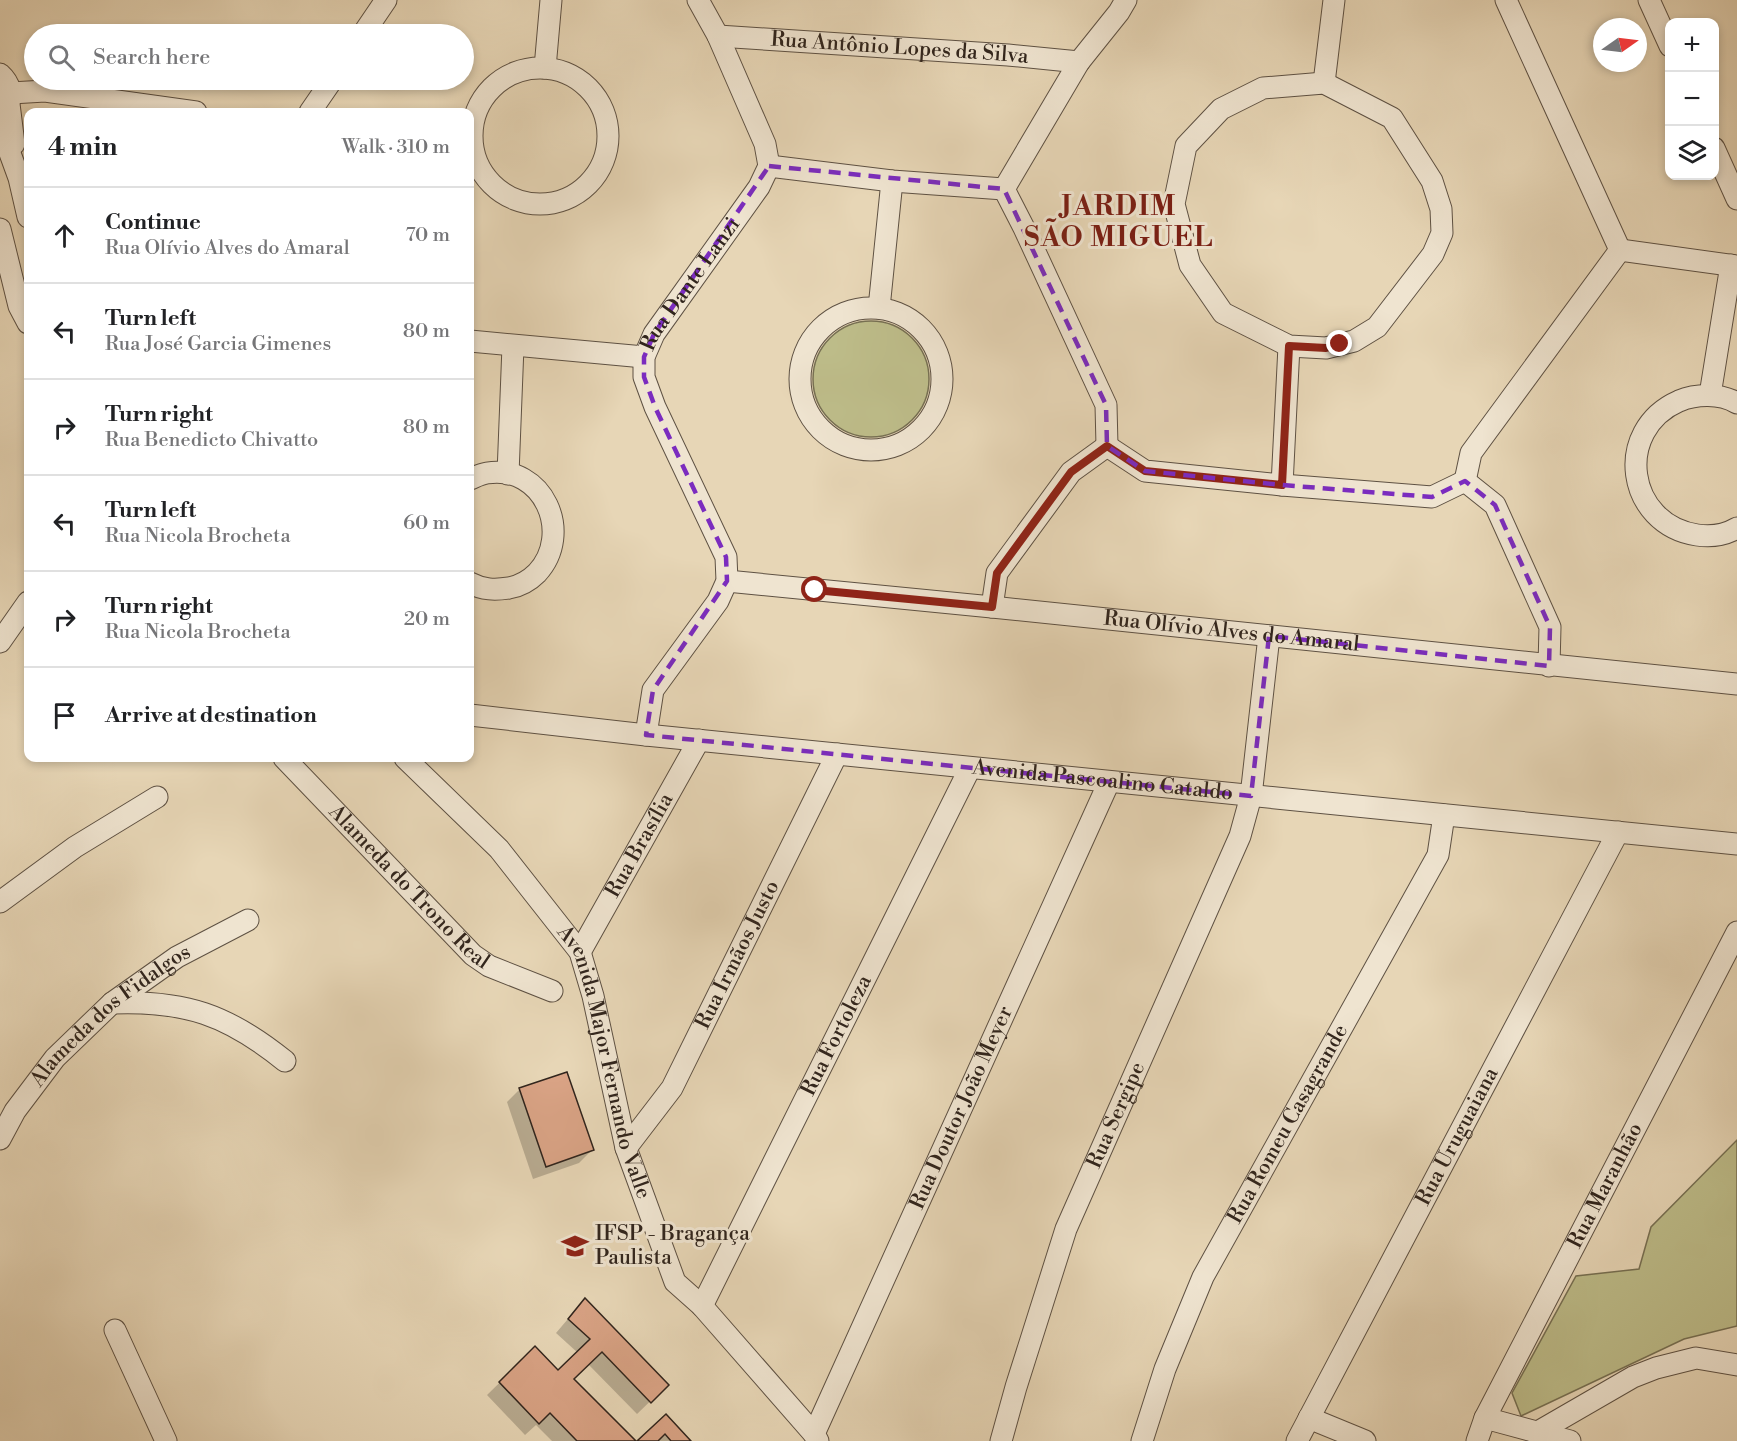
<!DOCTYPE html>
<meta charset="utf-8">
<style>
:root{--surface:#fff;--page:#f6f6f6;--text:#202124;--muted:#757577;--line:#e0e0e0}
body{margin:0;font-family:"Libre Bodoni",serif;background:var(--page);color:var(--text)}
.controls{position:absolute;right:18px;top:18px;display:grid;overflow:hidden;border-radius:12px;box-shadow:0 3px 9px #0003}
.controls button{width:54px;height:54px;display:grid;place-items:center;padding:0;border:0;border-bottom:2px solid var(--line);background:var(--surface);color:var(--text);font:30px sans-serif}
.compass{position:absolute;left:1593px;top:18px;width:54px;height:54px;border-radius:50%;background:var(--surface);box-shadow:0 3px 9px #0003;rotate:76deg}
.stop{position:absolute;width:18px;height:18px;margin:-14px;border:4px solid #8f2418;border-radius:50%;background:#fff}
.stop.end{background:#8f2418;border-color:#fff;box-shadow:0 2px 6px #0008}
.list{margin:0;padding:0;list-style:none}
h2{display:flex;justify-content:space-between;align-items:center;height:78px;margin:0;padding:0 24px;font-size:26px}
h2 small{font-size:20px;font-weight:400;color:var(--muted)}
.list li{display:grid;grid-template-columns:39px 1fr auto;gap:18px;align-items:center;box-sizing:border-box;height:96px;padding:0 24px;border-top:2px solid var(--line)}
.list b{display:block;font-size:22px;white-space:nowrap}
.list p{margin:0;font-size:20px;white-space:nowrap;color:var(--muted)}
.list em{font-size:20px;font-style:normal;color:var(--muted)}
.icon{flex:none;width:33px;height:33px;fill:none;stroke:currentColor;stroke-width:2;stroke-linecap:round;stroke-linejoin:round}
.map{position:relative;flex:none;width:1737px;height:1441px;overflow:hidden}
.search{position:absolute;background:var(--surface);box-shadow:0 3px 9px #0003;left:24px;top:24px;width:450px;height:66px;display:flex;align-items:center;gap:15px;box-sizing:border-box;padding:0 21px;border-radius:33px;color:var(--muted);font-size:22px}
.panel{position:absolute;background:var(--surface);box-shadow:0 3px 9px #0003;left:24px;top:108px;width:450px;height:654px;border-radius:12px}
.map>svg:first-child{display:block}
.green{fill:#bdbc89;stroke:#777053;stroke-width:1.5}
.shadow{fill:#0003}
.building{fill:#d9a385;stroke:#31251d;stroke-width:1.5}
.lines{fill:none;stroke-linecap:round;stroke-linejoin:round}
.minor-casing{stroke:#5e5143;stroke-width:23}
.minor{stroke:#efe4d0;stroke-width:21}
.route{stroke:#8f2418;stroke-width:8}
.marked{fill:none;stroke:#7b2cbf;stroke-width:4.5;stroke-dasharray:12 8;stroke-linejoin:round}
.labels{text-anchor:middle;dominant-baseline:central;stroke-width:6;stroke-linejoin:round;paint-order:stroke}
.street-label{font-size:21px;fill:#31251d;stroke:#efe4d0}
.poi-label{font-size:21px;fill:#31251d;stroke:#efe4d0;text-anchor:start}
.district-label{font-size:27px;font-weight:bold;letter-spacing:1.5px;fill:#7a1f14;stroke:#efe4d0}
</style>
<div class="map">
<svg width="1737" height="1441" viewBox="0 0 1737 1441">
<rect width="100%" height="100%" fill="#e7d6b6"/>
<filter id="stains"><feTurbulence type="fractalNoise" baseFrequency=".00333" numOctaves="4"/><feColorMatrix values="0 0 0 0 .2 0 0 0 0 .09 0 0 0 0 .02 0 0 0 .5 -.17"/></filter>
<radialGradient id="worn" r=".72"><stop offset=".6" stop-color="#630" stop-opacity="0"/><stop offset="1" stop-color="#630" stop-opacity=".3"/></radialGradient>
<!-- green -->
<g class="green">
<circle cx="871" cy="379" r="58"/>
<polygon points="1737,1140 1737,1326 1684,1339 1521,1416 1512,1393 1576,1276 1639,1269 1651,1227"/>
</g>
<!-- shadow -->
<g class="shadow">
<polygon points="520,1089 592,1150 579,1163 533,1179 507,1102"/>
<polygon points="573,1313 667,1385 637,1414 588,1364 572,1379 633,1441 552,1441 536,1425 525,1435 487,1395 535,1348 558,1372 578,1353 556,1333"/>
<polygon points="666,1416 688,1441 640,1441"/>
</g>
<!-- building -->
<g class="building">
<polygon points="567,1072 594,1150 546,1167 519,1088"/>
<polygon points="585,1298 669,1385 651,1403 602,1352 574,1379 636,1441 577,1441 550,1413 539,1424 499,1382 535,1346 558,1370 590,1339 568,1319"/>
<polygon points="666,1414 691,1441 671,1441 665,1434 658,1441 637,1441"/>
</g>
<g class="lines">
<defs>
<g id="minor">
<polyline points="1649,0 1670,46"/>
<polyline points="363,34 386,0"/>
<path id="s1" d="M718,36L1008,55L1079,62"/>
<polyline points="545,68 551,0"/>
<circle cx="540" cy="136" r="68"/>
<path d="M0,74C10,83 13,94 7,107"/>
<polygon points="1324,83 1392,118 1432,181 1441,209 1442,233 1433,254 1377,327 1354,341 1326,348 1289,346 1223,313 1190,265 1174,204 1186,146 1221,109 1263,88"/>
<polyline points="1324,83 1334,0"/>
<polyline points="11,93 45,91 196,112"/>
<polyline points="9,104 14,144"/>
<polyline points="310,112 332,80"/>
<polyline points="0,126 19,178 28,217"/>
<polyline points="1714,148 1737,199"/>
<polyline points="769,166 892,181 1004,189"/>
<polyline points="1004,189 1024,228 1106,405 1107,446"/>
<polyline points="1004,189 1079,62 1119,12 1126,0"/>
<polyline points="0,229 19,306 28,323"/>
<polyline points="1620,250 1737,266"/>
<polyline points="879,308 892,181"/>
<circle cx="871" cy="379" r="71"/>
<polyline points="470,341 644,357"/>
<polyline points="1710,395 1731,265"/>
<path d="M1737,403C1720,393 1696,394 1679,401C1613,430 1626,524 1697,535C1710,537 1725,535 1737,528"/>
<polyline points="1107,446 1145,471 1282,485 1432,497 1465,481"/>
<polyline points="508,474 513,346"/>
<path d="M470,479C475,477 481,474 487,473C543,464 574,533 537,573C530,580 520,586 509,588C495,590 483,590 470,583"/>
<polyline points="1465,481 1471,453 1620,250 1506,0"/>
<polyline points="1465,481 1495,505 1550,627 1549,666"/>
<polyline points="1282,485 1289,346"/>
<path id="s2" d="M727,581L992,607L1737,684"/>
<polyline points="992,607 997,573 1071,472 1107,446"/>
<polyline points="0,642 28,602"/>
<path id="s3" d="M470,715L646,735L1737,844"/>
<path id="s4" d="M646,735L653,690L718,601L727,581L726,557L655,407L644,377V357L654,334L759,187L769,166L765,144L718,36L698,0"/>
<path id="s5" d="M284,758L473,955L489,966L552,991"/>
<path id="s6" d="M405,758L499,849L580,952L593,996L626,1148L675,1282L702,1306L814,1434L818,1441"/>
<polyline points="0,902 75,847 157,797"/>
<path id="s7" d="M580,952L699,740"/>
<path d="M112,1003C185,1000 228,1015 285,1061"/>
<path id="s8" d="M0,1139L15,1111L55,1058L112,1003L177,957L248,920"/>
<path id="s9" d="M626,1148L672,1088L837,754"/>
<path id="s10" d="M702,1306L970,768"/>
<polyline points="115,1330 166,1441"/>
<polyline points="1309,1418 1365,1441"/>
<polyline points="1485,1418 1570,1441"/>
<polyline points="1536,1433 1633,1377 1656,1368 1696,1358 1737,1365"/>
<path id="s11" d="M814,1434L1109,782"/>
<path id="s12" d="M1001,1441L1016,1387L1066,1229L1240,836L1251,796L1269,636"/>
<path id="s13" d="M1142,1441L1165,1369L1203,1277L1438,855L1444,815"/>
<path id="s14" d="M1297,1441L1618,832"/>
<path id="s15" d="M1477,1441L1485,1418L1737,932"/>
</g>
</defs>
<!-- minor casing -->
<use href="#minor" class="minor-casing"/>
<!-- minor -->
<use href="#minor" class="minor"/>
</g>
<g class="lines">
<!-- route -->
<polyline class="route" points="815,590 992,607 997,573 1071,472 1107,446 1145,471 1282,485 1289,346 1326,348 1340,344"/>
</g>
<!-- marked area -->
<path class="marked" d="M769,166L1004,189L1106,405L1107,446L1145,471L1282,485L1432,497L1465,481L1495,505L1550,627L1549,666L1269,636L1251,796L646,735L653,690L727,581L726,557L655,407L644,377V357L654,334Z"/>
<!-- icons -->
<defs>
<symbol id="university-bare" viewBox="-9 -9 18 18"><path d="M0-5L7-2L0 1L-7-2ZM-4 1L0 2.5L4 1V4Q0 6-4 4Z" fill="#8f2418" stroke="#efe4d0" stroke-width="2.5" paint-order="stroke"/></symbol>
</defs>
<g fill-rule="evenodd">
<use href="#university-bare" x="556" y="1227" width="38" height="38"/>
</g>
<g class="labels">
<!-- street labels -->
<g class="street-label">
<text stroke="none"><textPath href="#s1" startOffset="182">Rua Antônio Lopes da Silva</textPath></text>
<text stroke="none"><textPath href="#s4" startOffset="506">Rua Dante Lanzi</textPath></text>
<text stroke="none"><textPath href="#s2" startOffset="507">Rua Olívio Alves do Amaral</textPath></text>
<text stroke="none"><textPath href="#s3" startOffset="636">Avenida Pascoalino Cataldo</textPath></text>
<text stroke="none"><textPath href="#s7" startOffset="122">Rua Brasília</textPath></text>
<text stroke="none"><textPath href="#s5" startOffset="180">Alameda do Trono Real</textPath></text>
<text stroke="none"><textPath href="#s9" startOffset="224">Rua Irmãos Justo</textPath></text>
<text stroke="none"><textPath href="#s8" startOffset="168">Alameda dos Fidalgos</textPath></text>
<text stroke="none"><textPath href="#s10" startOffset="302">Rua Fortoleza</textPath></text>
<text stroke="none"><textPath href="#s6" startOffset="374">Avenida Major Fernando Valle</textPath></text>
<text stroke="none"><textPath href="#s11" startOffset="358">Rua Doutor João Meyer</textPath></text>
<text stroke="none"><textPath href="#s12" startOffset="346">Rua Sergipe</textPath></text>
<text stroke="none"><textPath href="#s13" startOffset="350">Rua Romeu Casagrande</textPath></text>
<text stroke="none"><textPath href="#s14" startOffset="344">Rua Uruguaiana</textPath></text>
<text stroke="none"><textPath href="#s15" startOffset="286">Rua Maranhão</textPath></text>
</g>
<!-- poi labels -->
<g class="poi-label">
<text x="595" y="1234">IFSP - Bragança<tspan x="595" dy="24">Paulista</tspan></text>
</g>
<!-- district labels -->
<g class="district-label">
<text x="1119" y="207">JARDIM<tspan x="1119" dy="31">SÃO MIGUEL</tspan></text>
</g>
</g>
<rect width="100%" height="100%" filter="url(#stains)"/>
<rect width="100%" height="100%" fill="url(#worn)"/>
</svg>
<div class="controls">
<button>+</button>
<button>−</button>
<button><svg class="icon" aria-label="layers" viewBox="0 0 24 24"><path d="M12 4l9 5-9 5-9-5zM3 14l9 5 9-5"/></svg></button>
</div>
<svg class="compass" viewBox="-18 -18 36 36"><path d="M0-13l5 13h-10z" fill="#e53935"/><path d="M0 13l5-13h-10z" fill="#757577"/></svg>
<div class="stop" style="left:815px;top:590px"></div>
<div class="stop end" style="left:1340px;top:344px"></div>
<div class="search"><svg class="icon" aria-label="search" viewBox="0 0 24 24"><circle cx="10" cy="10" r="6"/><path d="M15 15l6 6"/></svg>Search here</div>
<section class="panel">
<h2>4 min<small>Walk · 310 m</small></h2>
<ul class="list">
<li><svg class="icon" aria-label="ahead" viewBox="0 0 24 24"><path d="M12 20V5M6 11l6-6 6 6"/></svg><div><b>Continue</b><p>Rua Olívio Alves do Amaral</p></div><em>70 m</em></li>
<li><svg class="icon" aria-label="left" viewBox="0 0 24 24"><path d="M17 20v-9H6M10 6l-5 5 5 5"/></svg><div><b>Turn left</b><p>Rua José Garcia Gimenes</p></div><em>80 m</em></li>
<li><svg class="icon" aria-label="right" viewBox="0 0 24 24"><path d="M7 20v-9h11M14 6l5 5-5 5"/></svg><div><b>Turn right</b><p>Rua Benedicto Chivatto</p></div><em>80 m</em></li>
<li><svg class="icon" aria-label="left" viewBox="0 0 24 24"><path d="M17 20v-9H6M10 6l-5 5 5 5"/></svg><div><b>Turn left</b><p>Rua Nicola Brocheta</p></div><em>60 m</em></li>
<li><svg class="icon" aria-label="right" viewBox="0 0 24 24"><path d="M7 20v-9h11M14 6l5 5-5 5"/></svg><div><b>Turn right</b><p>Rua Nicola Brocheta</p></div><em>20 m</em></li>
<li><svg class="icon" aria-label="arrive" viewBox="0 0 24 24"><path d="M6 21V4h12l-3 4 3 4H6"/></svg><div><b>Arrive at destination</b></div></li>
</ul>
</section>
</div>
